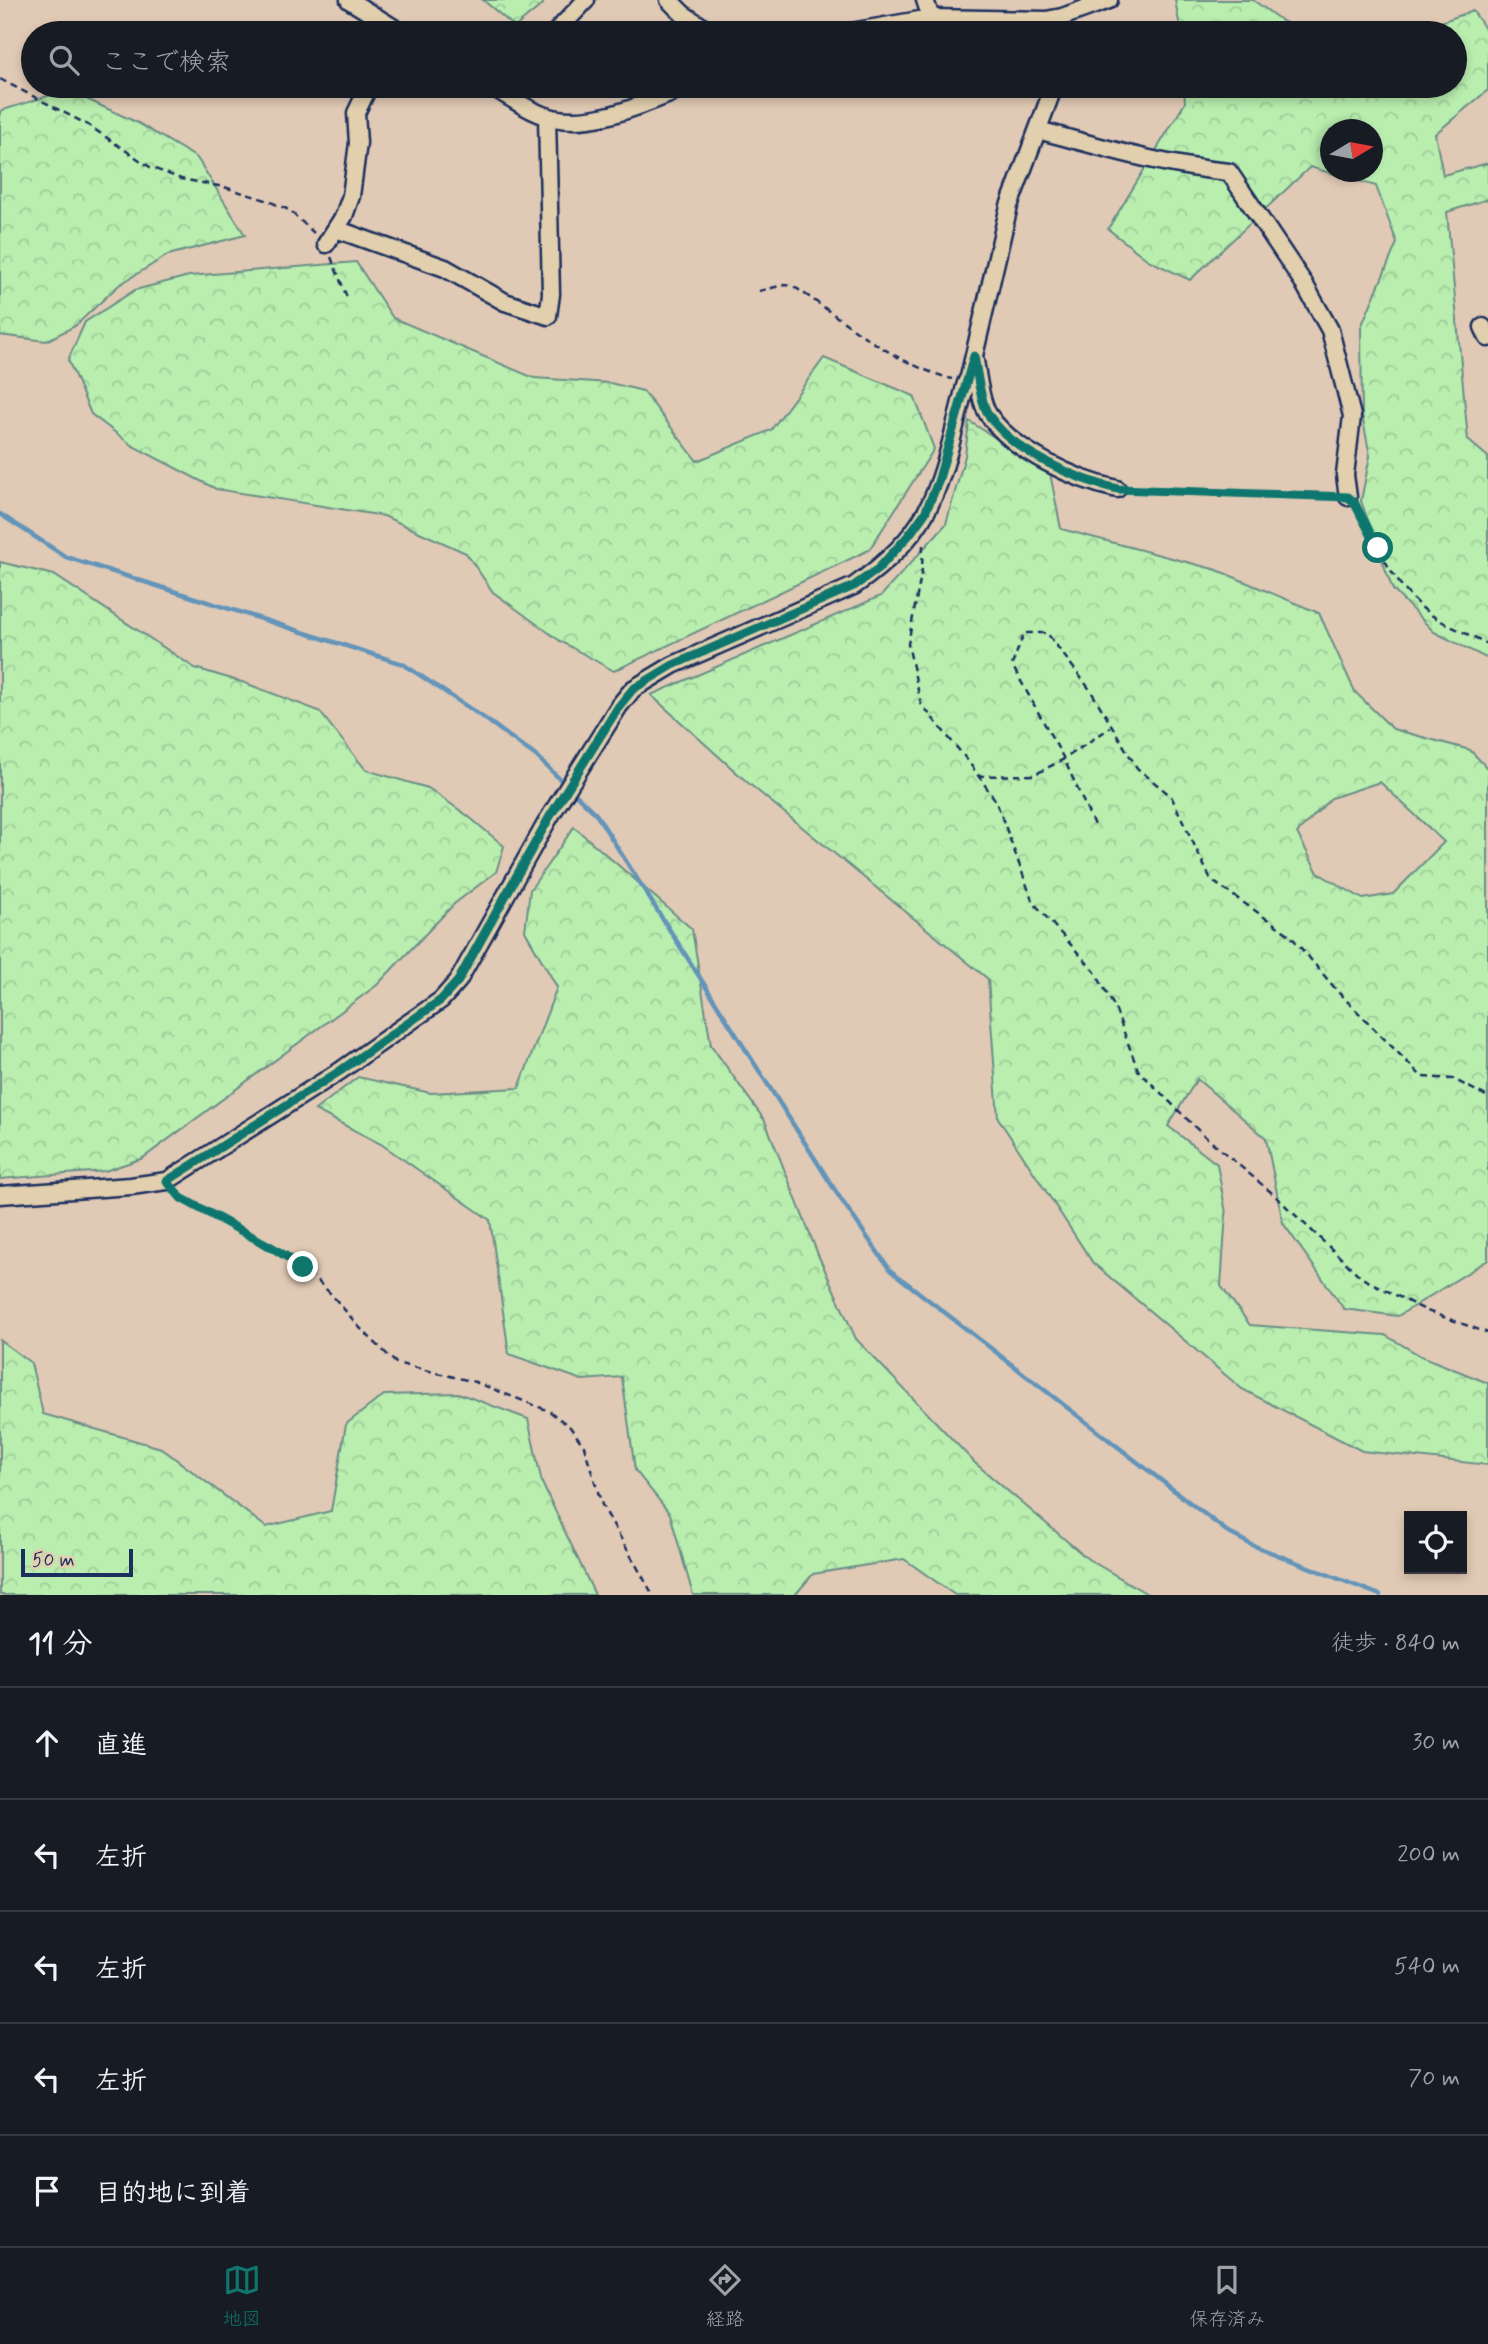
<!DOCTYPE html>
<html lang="ja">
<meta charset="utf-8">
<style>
:root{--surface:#171b24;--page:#20242c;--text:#f1f3f6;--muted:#9ea1a6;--line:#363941;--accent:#0f766e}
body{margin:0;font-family:Mynerve,"Klee One",sans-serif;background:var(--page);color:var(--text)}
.controls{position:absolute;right:21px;bottom:21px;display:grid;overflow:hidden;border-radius:0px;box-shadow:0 4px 10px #0003}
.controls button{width:63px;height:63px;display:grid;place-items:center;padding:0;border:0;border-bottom:2px solid var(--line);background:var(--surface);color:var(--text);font:35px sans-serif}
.compass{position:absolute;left:1320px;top:119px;width:63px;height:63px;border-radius:50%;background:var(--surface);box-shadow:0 4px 10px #0003;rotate:80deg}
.scale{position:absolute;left:21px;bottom:18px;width:112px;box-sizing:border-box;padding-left:7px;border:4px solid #1b2f5e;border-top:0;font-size:19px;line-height:24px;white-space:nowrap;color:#1b2f5e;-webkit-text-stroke:5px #e1cfad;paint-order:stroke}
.stop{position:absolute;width:21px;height:21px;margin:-16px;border:5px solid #0f766e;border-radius:50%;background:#fff}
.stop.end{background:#0f766e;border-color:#fff;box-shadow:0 2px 7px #0008}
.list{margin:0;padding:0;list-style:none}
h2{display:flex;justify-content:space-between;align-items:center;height:91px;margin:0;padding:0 28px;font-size:30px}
h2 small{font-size:23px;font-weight:400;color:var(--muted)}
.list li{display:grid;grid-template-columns:46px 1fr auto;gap:21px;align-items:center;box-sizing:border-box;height:112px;padding:0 28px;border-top:2px solid var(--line)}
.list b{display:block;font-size:26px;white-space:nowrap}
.list em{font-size:23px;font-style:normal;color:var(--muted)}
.icon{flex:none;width:38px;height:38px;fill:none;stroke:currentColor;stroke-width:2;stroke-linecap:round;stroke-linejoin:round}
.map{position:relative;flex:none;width:1488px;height:1595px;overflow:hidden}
.search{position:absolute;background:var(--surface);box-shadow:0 4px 10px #0003;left:21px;right:21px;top:21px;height:77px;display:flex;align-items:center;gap:18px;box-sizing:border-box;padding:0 24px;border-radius:38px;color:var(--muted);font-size:26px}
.sheet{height:651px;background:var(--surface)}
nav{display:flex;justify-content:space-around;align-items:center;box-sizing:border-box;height:98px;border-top:2px solid var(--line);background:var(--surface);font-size:19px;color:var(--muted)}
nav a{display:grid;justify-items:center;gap:4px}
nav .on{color:var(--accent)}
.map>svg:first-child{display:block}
.forest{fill:url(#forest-crowns);stroke:#6a8e86;stroke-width:2;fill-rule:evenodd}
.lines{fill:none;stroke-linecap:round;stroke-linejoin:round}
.stream{stroke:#6494b9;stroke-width:4.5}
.minor-casing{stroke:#1b2f5e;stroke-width:21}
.path{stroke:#1b2f5e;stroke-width:2.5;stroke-dasharray:7 5;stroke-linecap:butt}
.minor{stroke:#e1cfad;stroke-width:16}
.route{stroke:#0f766e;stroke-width:9}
</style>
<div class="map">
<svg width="1488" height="1595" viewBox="0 0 1488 1595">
<defs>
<pattern id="forest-crowns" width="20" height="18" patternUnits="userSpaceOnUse" patternTransform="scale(1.75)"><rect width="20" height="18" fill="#b9eeaf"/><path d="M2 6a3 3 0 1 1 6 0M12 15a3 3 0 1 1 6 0" fill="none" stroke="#9ecc99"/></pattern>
</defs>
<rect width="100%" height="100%" fill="#e1cab5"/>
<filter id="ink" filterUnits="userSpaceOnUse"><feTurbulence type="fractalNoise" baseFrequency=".0143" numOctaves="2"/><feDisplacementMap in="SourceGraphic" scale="14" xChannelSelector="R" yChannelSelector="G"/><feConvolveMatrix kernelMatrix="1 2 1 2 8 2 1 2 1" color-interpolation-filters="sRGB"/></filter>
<g filter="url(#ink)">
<!-- forest -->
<g class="forest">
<polygon points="483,0 543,0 543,4 515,27"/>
<polygon points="1175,0 1253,0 1282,21 1307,33 1181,33"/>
<path d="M1473,11L1488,33V90L1435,134L1443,175L1488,163V199L1447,212L1468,440L1488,457V659L1434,632L1393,590L1361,501L1370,456L1362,415L1361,327L1397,243L1376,186L1310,167L1190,280L1148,260L1108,229L1185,103L1184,86H1455V33H1408ZM1330,130H1372V172H1330Z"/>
<polygon points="67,90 138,123 197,158 245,235 168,255 119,285 75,326 46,341 0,335 0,111"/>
<polygon points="356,262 393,318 534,378 610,383 643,391 697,461 771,430 824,358 914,396 934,449 869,550 614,671 560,641 493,592 466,553 384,516 216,489 133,446 91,414 68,360 85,322 135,290 189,276"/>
<path d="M969,421L1050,473L1061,529L1217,570L1319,613L1355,692L1393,729L1470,750L1488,769V1260L1398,1316L1344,1309L1283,1223L1266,1138L1197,1079L1168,1126L1217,1164L1226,1213L1221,1286L1250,1325L1385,1335L1421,1356L1488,1383V1465L1362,1451L1242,1389L1093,1263L998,1118L988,979L747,782L651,695L881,596L946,524L965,456ZM1380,782L1444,842L1393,894L1363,899L1318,873L1297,833L1331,798Z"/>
<polygon points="0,562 54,575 195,668 245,683 319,711 366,770 428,788 468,816 504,846 496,872 454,904 377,985 143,1158 105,1171 0,1179"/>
<polygon points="574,827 692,929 711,1045 765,1121 819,1257 856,1339 975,1463 1088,1559 1149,1595 955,1595 904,1559 813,1574 795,1595 693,1595 670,1514 635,1470 622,1377 582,1380 509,1354 490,1220 381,1144 315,1110 358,1077 431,1093 519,1088 557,987 525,931 530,890"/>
<polygon points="0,1340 31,1363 43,1414 161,1448 266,1527 331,1511 346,1424 384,1395 458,1393 528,1419 542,1483 595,1595 0,1595"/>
</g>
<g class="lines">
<!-- stream -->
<polyline class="stream" points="0,514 66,557 403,664 484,718 536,756 596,814 838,1195 890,1270 1229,1533 1252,1545 1380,1595"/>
<defs>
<g id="minor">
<polyline points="349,0 402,33"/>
<polyline points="669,0 683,14 712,33"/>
<polyline points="925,0 931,18"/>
<polyline points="555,33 586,0"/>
<polyline points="845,33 931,18 1046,20 1062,17 1109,0"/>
<path d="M491,86C506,95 522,106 538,113C584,134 646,103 689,86"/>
<path d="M1038,130C1101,147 1164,166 1229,172L1303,282L1330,330L1352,416L1345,475L1348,497"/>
<polyline points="336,229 445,268 505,302 548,316 551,294 547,116"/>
<polyline points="326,244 344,216 351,196 358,143 356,113 369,86"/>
<polyline points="1483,327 1488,338"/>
<path d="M975,361C978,377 980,401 988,414C1012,451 1076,480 1117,489"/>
<path d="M0,1195L131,1186L167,1181L340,1071L441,1000L458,981L549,818L619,706L633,689L673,665L854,586C881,567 910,542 926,512C947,473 954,425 966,383L969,377L1009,206L1054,86"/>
</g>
</defs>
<!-- minor casing -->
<use href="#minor" class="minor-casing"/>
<!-- path -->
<g class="path">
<polyline points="0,79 88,125 150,167 181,179 224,187 266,200 289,210 314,233"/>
<polyline points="331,257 348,300"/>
<path d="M759,291L784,285L793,286C848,322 887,361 952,379"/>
<polyline points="1130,489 1334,497"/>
<path d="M1357,507C1376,544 1395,589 1430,614C1447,626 1469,634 1488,644"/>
<polyline points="923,545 922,569 908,644 921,704 968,761 996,801 1033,902 1095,972 1115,1008 1138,1070 1201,1133 1272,1193 1362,1278 1427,1311 1488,1333"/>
<polyline points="978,776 1034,775 1064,759 1111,727"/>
<polyline points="1094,825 1064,759 1012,665 1024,633 1047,633 1091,691 1137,768 1171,796 1211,880 1290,935 1339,993 1422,1077 1453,1079 1488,1097"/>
<polyline points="175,1192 182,1198 273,1248 303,1267 331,1294 360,1328 396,1363 475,1382 549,1411 570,1427 584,1446 602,1505 653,1595"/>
</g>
<!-- minor -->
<use href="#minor" class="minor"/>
</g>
</g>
<g class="lines" filter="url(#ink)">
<!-- route -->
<path class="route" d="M303,1267L273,1248L181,1198L167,1181L340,1071L441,1000L458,981L549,818L619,706L633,689L673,665L854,586L878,569L909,535L925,513L938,482L974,356C977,371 980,401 988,414C1011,451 1077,480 1118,489L1348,497L1354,502L1378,548"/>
</g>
</svg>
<div class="controls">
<button><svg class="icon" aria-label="locate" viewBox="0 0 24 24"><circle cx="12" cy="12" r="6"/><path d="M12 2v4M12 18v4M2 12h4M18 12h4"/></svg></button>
</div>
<svg class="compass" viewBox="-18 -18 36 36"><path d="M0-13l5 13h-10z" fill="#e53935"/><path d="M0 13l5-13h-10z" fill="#9ea1a6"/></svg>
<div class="scale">50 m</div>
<div class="stop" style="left:1378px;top:548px"></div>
<div class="stop end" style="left:303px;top:1267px"></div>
<div class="search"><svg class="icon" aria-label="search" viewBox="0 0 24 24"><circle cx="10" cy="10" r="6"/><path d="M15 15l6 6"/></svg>ここで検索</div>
</div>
<section class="sheet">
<h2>11 分<small>徒歩 · 840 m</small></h2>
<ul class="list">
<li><svg class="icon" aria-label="ahead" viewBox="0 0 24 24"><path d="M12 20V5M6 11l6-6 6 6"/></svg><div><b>直進</b></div><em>30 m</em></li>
<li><svg class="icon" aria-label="left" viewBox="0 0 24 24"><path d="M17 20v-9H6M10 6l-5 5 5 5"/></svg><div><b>左折</b></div><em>200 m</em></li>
<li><svg class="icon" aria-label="left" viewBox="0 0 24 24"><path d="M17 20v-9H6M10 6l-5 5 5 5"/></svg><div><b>左折</b></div><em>540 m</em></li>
<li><svg class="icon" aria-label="left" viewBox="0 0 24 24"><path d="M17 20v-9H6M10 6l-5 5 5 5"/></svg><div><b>左折</b></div><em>70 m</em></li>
<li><svg class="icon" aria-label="arrive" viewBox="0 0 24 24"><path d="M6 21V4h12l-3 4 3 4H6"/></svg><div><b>目的地に到着</b></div></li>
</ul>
</section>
<nav>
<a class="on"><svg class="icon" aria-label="map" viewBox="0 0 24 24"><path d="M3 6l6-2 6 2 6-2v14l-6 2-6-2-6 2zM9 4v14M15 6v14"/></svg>地図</a>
<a><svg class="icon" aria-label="directions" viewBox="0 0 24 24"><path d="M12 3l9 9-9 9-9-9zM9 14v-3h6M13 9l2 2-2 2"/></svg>経路</a>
<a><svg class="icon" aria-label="saved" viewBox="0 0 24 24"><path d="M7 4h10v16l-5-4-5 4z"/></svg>保存済み</a>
</nav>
